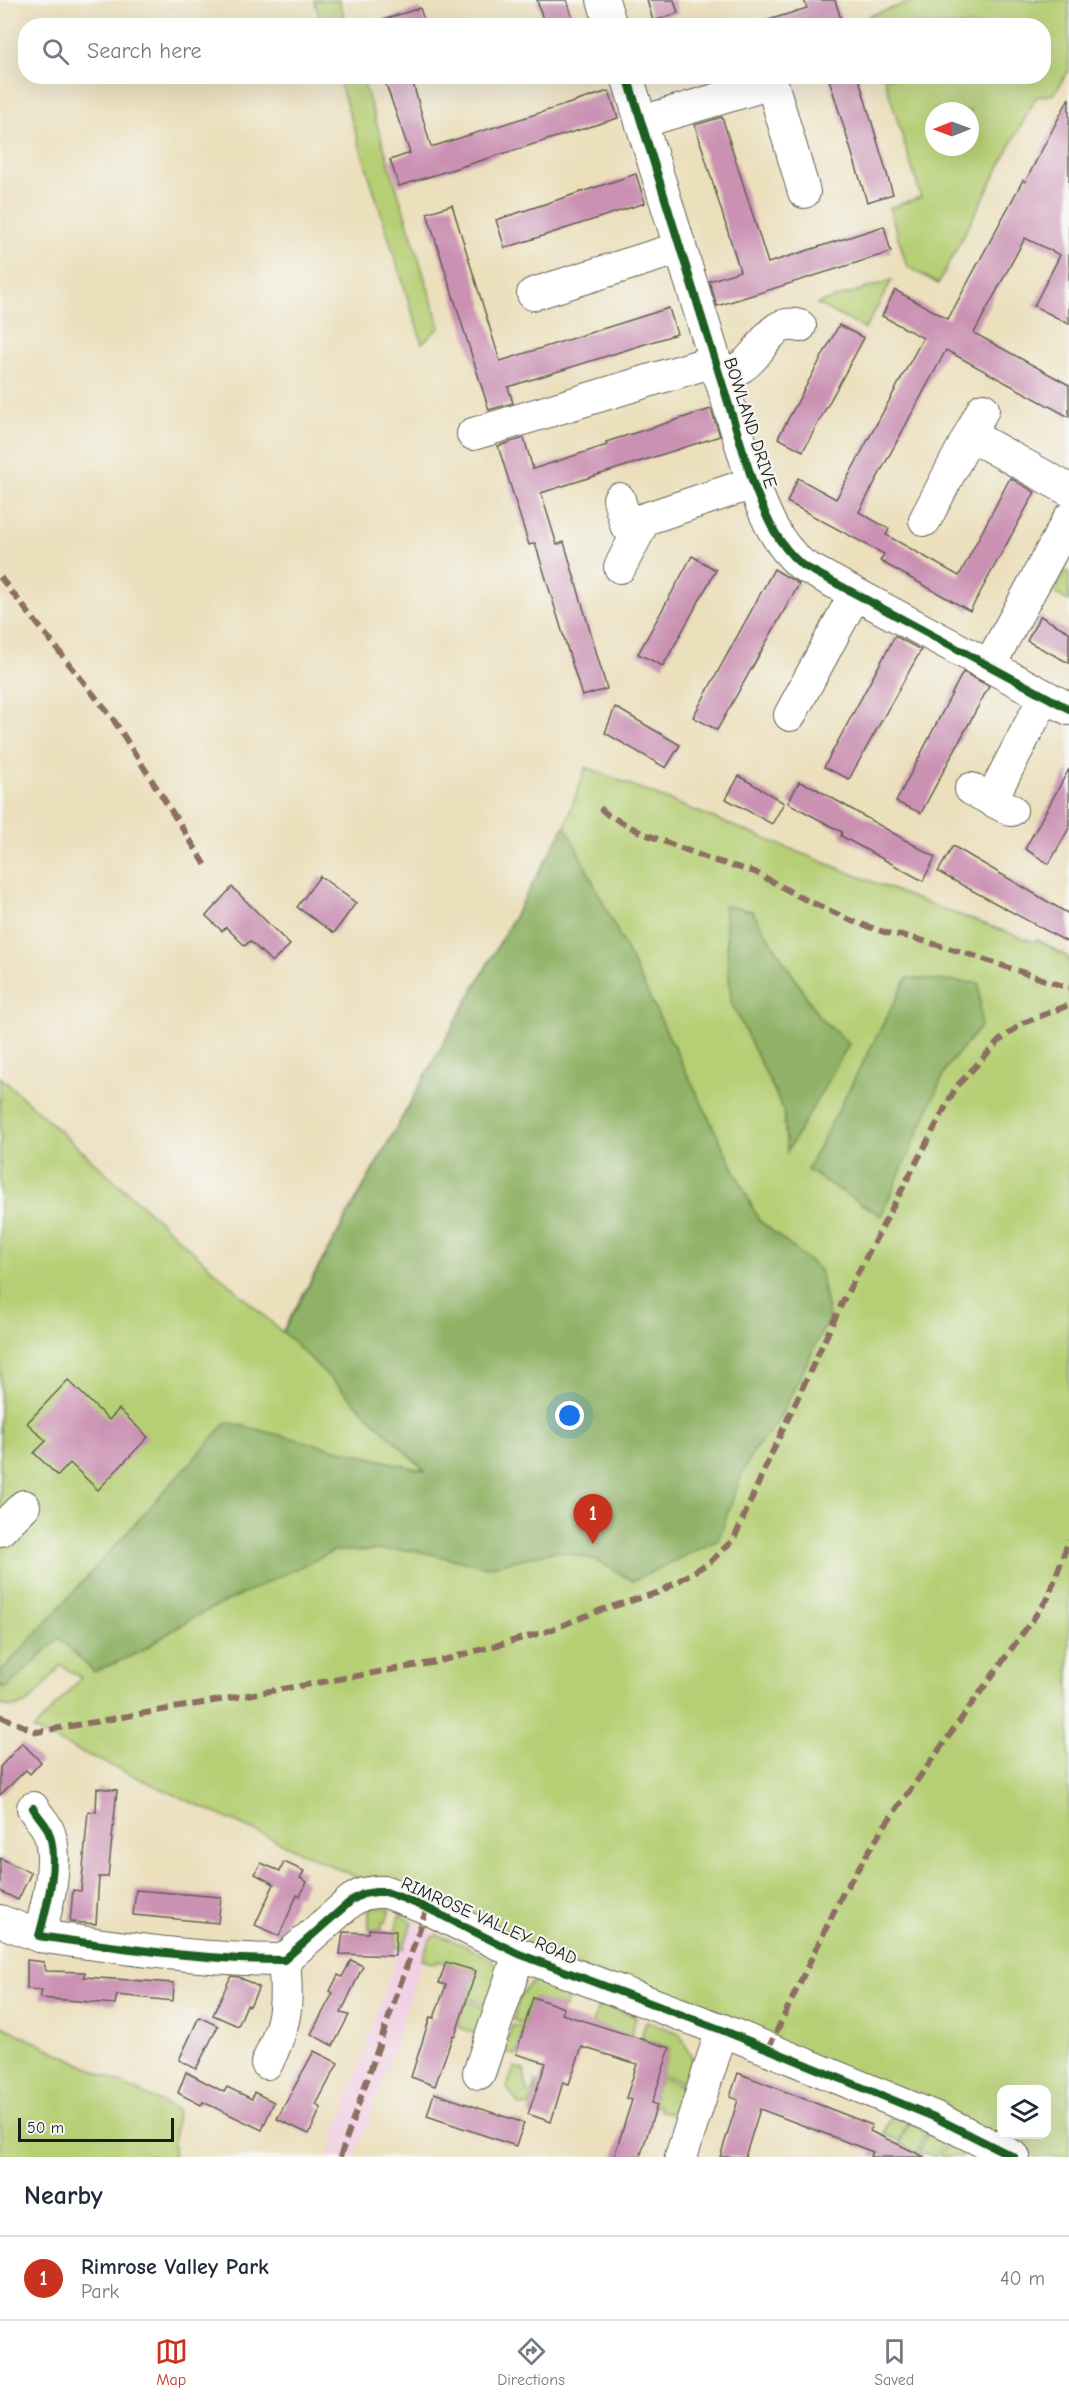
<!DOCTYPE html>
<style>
:root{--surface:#fff;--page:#f6f6f7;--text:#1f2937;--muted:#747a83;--line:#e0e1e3;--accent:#c8321e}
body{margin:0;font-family:"Comic Neue",sans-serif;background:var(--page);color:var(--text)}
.controls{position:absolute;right:18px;bottom:18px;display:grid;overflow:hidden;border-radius:12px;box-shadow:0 6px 24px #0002}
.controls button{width:54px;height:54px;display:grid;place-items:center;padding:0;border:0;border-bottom:2px solid var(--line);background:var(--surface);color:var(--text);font:30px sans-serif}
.compass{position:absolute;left:925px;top:102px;width:54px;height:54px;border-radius:50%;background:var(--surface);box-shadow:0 6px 24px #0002;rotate:269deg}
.scale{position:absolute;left:18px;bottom:15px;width:156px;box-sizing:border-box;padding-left:6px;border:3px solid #1c1c1c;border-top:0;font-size:16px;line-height:21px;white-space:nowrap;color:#1c1c1c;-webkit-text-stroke:4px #f6f6f2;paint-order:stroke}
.you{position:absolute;left:570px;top:1416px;width:21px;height:21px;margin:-15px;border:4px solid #fff;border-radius:50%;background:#1a73e8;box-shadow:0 0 0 9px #1a73e833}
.badge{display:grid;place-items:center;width:39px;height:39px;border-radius:50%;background:var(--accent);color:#fff;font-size:20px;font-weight:700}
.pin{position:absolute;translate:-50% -50px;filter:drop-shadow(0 2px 3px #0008)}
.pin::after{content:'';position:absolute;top:32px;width:21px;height:18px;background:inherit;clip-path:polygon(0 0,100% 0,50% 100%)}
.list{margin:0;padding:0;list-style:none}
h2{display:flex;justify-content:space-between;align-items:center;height:78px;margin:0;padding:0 24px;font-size:26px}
h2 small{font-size:20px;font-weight:400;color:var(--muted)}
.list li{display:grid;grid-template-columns:39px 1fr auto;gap:18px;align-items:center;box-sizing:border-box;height:84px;padding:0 24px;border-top:2px solid var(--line)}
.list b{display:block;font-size:22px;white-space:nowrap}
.list p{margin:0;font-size:20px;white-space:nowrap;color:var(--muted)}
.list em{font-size:20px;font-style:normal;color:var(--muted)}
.icon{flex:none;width:33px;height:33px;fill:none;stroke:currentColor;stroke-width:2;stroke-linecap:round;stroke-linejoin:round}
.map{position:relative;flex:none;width:1069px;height:2157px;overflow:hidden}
.search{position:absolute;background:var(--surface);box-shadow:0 6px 24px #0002;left:18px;right:18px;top:18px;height:66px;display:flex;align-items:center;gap:15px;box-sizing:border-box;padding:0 21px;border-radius:24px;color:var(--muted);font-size:22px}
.sheet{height:162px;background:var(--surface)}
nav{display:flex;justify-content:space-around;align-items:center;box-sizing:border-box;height:84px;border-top:2px solid var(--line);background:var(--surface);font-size:16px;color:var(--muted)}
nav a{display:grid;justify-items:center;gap:3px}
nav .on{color:var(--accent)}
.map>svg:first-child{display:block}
.built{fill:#f1d0e3}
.green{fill:#b6cf74;stroke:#697648;stroke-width:1.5;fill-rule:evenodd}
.forest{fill:#90b266;stroke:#566741;stroke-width:1.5}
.building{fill:#ca91b3}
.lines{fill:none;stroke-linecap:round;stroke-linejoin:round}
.minor-casing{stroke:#646054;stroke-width:34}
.minor{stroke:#fff;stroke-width:32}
.quiet{stroke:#8d6e63;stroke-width:6;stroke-dasharray:12 6;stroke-linecap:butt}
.cycleway-casing{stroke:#f6f6f2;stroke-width:11}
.cycleway{stroke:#1b5e20;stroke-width:8}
.labels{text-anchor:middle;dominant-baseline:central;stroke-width:4.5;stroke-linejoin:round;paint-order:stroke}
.street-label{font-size:18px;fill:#1c1c1c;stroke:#f6f6f2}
</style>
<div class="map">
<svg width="1069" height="2157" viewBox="0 0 1069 2157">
<rect width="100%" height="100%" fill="#f6f6f2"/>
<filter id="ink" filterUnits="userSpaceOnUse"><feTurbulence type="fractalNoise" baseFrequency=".0167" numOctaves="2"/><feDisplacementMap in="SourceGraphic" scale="12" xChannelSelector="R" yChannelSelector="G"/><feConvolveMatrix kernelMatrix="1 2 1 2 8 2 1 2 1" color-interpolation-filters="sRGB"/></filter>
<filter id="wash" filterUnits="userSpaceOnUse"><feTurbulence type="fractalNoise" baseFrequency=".008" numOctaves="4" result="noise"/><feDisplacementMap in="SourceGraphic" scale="24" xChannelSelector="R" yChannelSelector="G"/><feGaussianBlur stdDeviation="1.35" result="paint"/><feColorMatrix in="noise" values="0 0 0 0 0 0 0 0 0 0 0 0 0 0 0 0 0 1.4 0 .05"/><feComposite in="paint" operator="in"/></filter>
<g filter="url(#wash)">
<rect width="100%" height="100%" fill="#ebdfbc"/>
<!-- built -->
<polygon class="built" points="412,1922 442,1937 439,1935 429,1940 367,2126 354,2157 328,2157 393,1967 396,1947 404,1949"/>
<!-- green -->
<g class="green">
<polygon points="314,0 339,0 347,25 322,25"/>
<path d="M918,0H1069V70L1054,94L1036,97L938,284L907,266L889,208L921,197L884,77L1044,76V26L869,25L868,16ZM934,111H970V147H934Z"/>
<polygon points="338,77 362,77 440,327 422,343"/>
<polygon points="892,280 865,329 817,304"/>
<polygon points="1065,571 1069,573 1069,601 1054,593"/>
<path d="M586,767L918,900L1034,942L1037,939L1069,958V2157H1036L960,2118L360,1879L33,1730L81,1678L61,1665C44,1683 29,1717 0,1704V1077L282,1332L565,826ZM1002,2090H1046V2134H1002Z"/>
<polygon points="379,1907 390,1909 386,1922 382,1922 382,1930 369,1929 369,1908"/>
<polygon points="400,1914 412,1922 403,1949 396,1947 396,1928"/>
<path d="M436,1935C449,1938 493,1956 497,1968C500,1978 492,1995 489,2005L467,1998L476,1971L438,1961L436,1964L422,1960L429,1940Z"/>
<path d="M544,1980L571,1991L564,2008L533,1998L525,2024L513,2020C519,2002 521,1981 544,1980Z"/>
<polygon points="466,2001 488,2009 479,2034 458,2027"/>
<polygon points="599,2003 636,2017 631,2036 593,2024"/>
<polygon points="646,2021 679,2033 692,2057 685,2082 661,2075 670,2048 641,2038"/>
<polygon points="0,2025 177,2110 173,2157 0,2157"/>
<polygon points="512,2025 524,2028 516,2055 504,2052"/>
<polygon points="514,2067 524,2070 527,2092 532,2093 535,2082 538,2083 529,2107 519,2105 507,2088"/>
<polygon points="660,2078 683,2085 674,2115 659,2110 660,2106 652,2103"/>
<polygon points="892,2115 908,2121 899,2141 884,2134"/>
<polygon points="909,2123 927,2130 916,2153 900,2143"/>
<polygon points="929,2131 946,2139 937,2157 919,2153"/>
<polygon points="948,2140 966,2148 962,2157 941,2157"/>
</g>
<!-- forest -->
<g class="forest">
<polygon points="565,825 759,1220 820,1270 829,1318 777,1423 754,1450 742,1474 718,1540 633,1581 596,1560 557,1551 487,1567 413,1550 334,1551 192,1618 140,1652 94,1672 59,1638 7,1688 0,1686 0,1673 227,1422 425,1471 283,1332"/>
<polygon points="724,905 752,911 820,1018 849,1044 787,1152 783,1109 731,1002"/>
<polygon points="907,978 979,983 981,1026 947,1067 881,1216 807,1170"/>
</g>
<g id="blocks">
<!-- building -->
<g class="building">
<polygon points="537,0 567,0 575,26 545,26"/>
<polygon points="647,0 674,0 678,13 653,21"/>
<polygon points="804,0 835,0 843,26 763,26 762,22 807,8"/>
<polygon points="420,8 426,26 376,26 376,22"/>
<polygon points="383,76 411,76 431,147 609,91 618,118 399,186 390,160 410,153"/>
<polygon points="828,76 858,76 893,194 867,202"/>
<polygon points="1069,98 1069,324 1034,306 1060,255 1025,238 974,333 1069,385 1069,417 946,350 859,512 889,529 886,535 959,576 1010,478 1035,492 970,611 880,561 884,554 787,502 798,478 836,499 923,338 882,316 895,290 948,319 1023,180 1025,182"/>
<polygon points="722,117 768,263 884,226 891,252 717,306 709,281 740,271 695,125"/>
<polygon points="636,174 645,203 505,248 496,220"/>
<polygon points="452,205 500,361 669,308 677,334 508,387 513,403 489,410 427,213"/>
<polygon points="839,325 864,338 803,451 778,438"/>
<polygon points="711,409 720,436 541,493 557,545 564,542 607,689 582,696 535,543 529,545 498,446 524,438 533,469 607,445 606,442"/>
<polygon points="692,556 716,570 663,666 638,654"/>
<polygon points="774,569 799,584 717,730 693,717"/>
<polygon points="1040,616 1069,632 1069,663 1027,641"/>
<polygon points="895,636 921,650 849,779 824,767"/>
<polygon points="963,672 989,686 921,813 896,802"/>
<polygon points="615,707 680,745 666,768 605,733"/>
<polygon points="1069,769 1069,828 1049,864 1025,849"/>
<polygon points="739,776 784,803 772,824 726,799"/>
<polygon points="799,782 813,787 935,857 923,881 841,836 842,832 788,803"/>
<polygon points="953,846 1069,914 1069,943 938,872"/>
<polygon points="320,876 356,903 334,933 297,907"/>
<polygon points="232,887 290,945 272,962 250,941 245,946 226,927 222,931 206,916"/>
<polygon points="68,1380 109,1420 119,1409 148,1437 98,1490 70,1463 58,1476 34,1453 46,1441 27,1423"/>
<polygon points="22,1743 41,1762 30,1774 26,1770 0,1795 0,1767"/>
<polygon points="97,1788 117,1790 108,1877 99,1877 96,1924 70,1922 73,1890 81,1891 88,1811 96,1812"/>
<polygon points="0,1858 31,1873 18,1900 0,1891"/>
<polygon points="284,1862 304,1871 300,1878 307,1882 300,1896 297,1895 279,1936 255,1925 274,1884 255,1874 261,1863 280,1871"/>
<polygon points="136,1890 221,1897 218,1923 133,1915"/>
<polygon points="369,1929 396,1931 395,1956 340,1954 343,1932 369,1933"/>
<polygon points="27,1960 44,1962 46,1971 85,1972 84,1977 174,1983 173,2001 117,1995 115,2004 40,1998 42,1990 27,1989"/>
<polygon points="351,1960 363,1966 341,2013 349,2015 333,2046 311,2034 333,1993 330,1991 338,1975 342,1977"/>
<polygon points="446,1962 476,1971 455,2036 453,2035 435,2086 411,2077 430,2017 434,2018 446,1985 439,1983"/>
<polygon points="231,1976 239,1977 259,1987 250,2006 247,2005 238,2026 213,2015"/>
<polygon points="533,1997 564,2008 562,2014 670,2048 652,2103 657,2105 640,2157 614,2157 632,2100 626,2098 637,2064 582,2047 569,2084 563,2082 551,2122 528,2114 546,2063 516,2054"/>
<polygon points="199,2017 218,2026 196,2069 179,2060"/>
<polygon points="314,2051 338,2063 316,2105 321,2108 309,2134 277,2119"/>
<polygon points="186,2072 224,2092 227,2087 252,2099 254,2092 274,2102 262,2130 203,2102 201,2105 178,2093"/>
<polygon points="738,2073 872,2125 870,2131 925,2157 870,2157 873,2152 760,2109 745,2157 720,2157 738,2100 730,2097"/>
<polygon points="434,2093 524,2123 516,2146 427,2116"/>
</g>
</g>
</g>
<g filter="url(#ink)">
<use href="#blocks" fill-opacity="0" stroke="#646054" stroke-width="1.5"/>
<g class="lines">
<defs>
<g id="minor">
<polyline points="603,0 611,26"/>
<path d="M627,76L753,483C765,515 776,543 802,565L1069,709"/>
<polyline points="641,122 772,83 804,192"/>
<polyline points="533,294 680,248"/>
<path d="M718,374C725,372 735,371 741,367C763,354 769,317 800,326"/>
<polyline points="473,434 714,361"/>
<polyline points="970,435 1069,490"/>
<polyline points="619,499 626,525 645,519 620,567"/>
<polyline points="645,519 753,483"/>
<polyline points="925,520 983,409"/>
<polyline points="989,666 1069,519"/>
<polyline points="790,715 855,594"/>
<polyline points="971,789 1011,810"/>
<polyline points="991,800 1045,696"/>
<polyline points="0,1530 24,1506"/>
<path d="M33,1808C37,1815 43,1821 47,1828C61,1856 47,1907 39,1936C121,1948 202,1960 284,1960L352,1900L363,1894L376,1892H386L397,1896L427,1908L519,1954L722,2030L934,2117L1014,2157"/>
<polyline points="0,1921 39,1936"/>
<path d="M267,2063C287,2022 288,2004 284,1960"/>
<polyline points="479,2073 519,1954"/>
<polyline points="681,2157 722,2030"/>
</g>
</defs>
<!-- minor casing -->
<use href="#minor" class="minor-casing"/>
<!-- minor -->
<use href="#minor" class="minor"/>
<!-- quiet -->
<g class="quiet">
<polyline points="0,577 113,719 207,867"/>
<polyline points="600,808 608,815 640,832 712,860 755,872 800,897 852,921 887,933 910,937 965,953 1069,988"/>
<polyline points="0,1716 37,1732 436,1662 545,1632 601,1610 660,1592 710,1562 734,1539 769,1459 843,1301 956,1087 999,1041 1023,1023 1069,1005"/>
<polyline points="768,2049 843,1893 885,1825 1048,1598 1069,1540"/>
<polyline points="340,2157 427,1908"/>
</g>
<defs>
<g id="cycleway">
<path d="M627,76L753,483C765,515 776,543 802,565L1069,709"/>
<path d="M33,1808C37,1815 43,1821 47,1828C61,1856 47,1907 39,1936C121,1948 202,1960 284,1960L352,1900L363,1894L376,1892H386L397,1896L427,1908L519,1954L722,2030L934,2117L1014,2157"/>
</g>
</defs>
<!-- cycleway casing -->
<use href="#cycleway" class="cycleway-casing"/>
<!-- cycleway -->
<use href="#cycleway" class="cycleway"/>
</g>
</g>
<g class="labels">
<!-- street labels -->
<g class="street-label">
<text transform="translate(750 423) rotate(72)">BOWLAND DRIVE</text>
<text transform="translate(489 1921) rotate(24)">RIMROSE VALLEY ROAD</text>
</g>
</g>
</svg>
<div class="controls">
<button><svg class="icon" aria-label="layers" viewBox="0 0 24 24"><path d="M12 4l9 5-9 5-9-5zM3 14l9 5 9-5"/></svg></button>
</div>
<svg class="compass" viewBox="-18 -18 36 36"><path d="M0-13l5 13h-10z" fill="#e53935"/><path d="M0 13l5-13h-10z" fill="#747a83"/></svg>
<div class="scale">50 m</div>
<div class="you"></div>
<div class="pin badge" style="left:593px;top:1544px">1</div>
<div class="search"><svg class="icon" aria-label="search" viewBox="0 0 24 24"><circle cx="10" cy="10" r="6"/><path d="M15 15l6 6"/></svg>Search here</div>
</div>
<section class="sheet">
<h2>Nearby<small></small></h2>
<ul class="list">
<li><span class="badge">1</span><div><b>Rimrose Valley Park</b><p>Park</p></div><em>40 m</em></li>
</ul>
</section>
<nav>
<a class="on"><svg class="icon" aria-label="map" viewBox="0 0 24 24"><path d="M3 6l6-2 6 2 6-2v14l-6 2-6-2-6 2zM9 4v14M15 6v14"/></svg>Map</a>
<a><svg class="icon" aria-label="directions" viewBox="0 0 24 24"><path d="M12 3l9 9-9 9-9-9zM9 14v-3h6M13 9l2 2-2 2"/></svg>Directions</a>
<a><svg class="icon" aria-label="saved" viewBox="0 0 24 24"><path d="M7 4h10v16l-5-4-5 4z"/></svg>Saved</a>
</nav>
